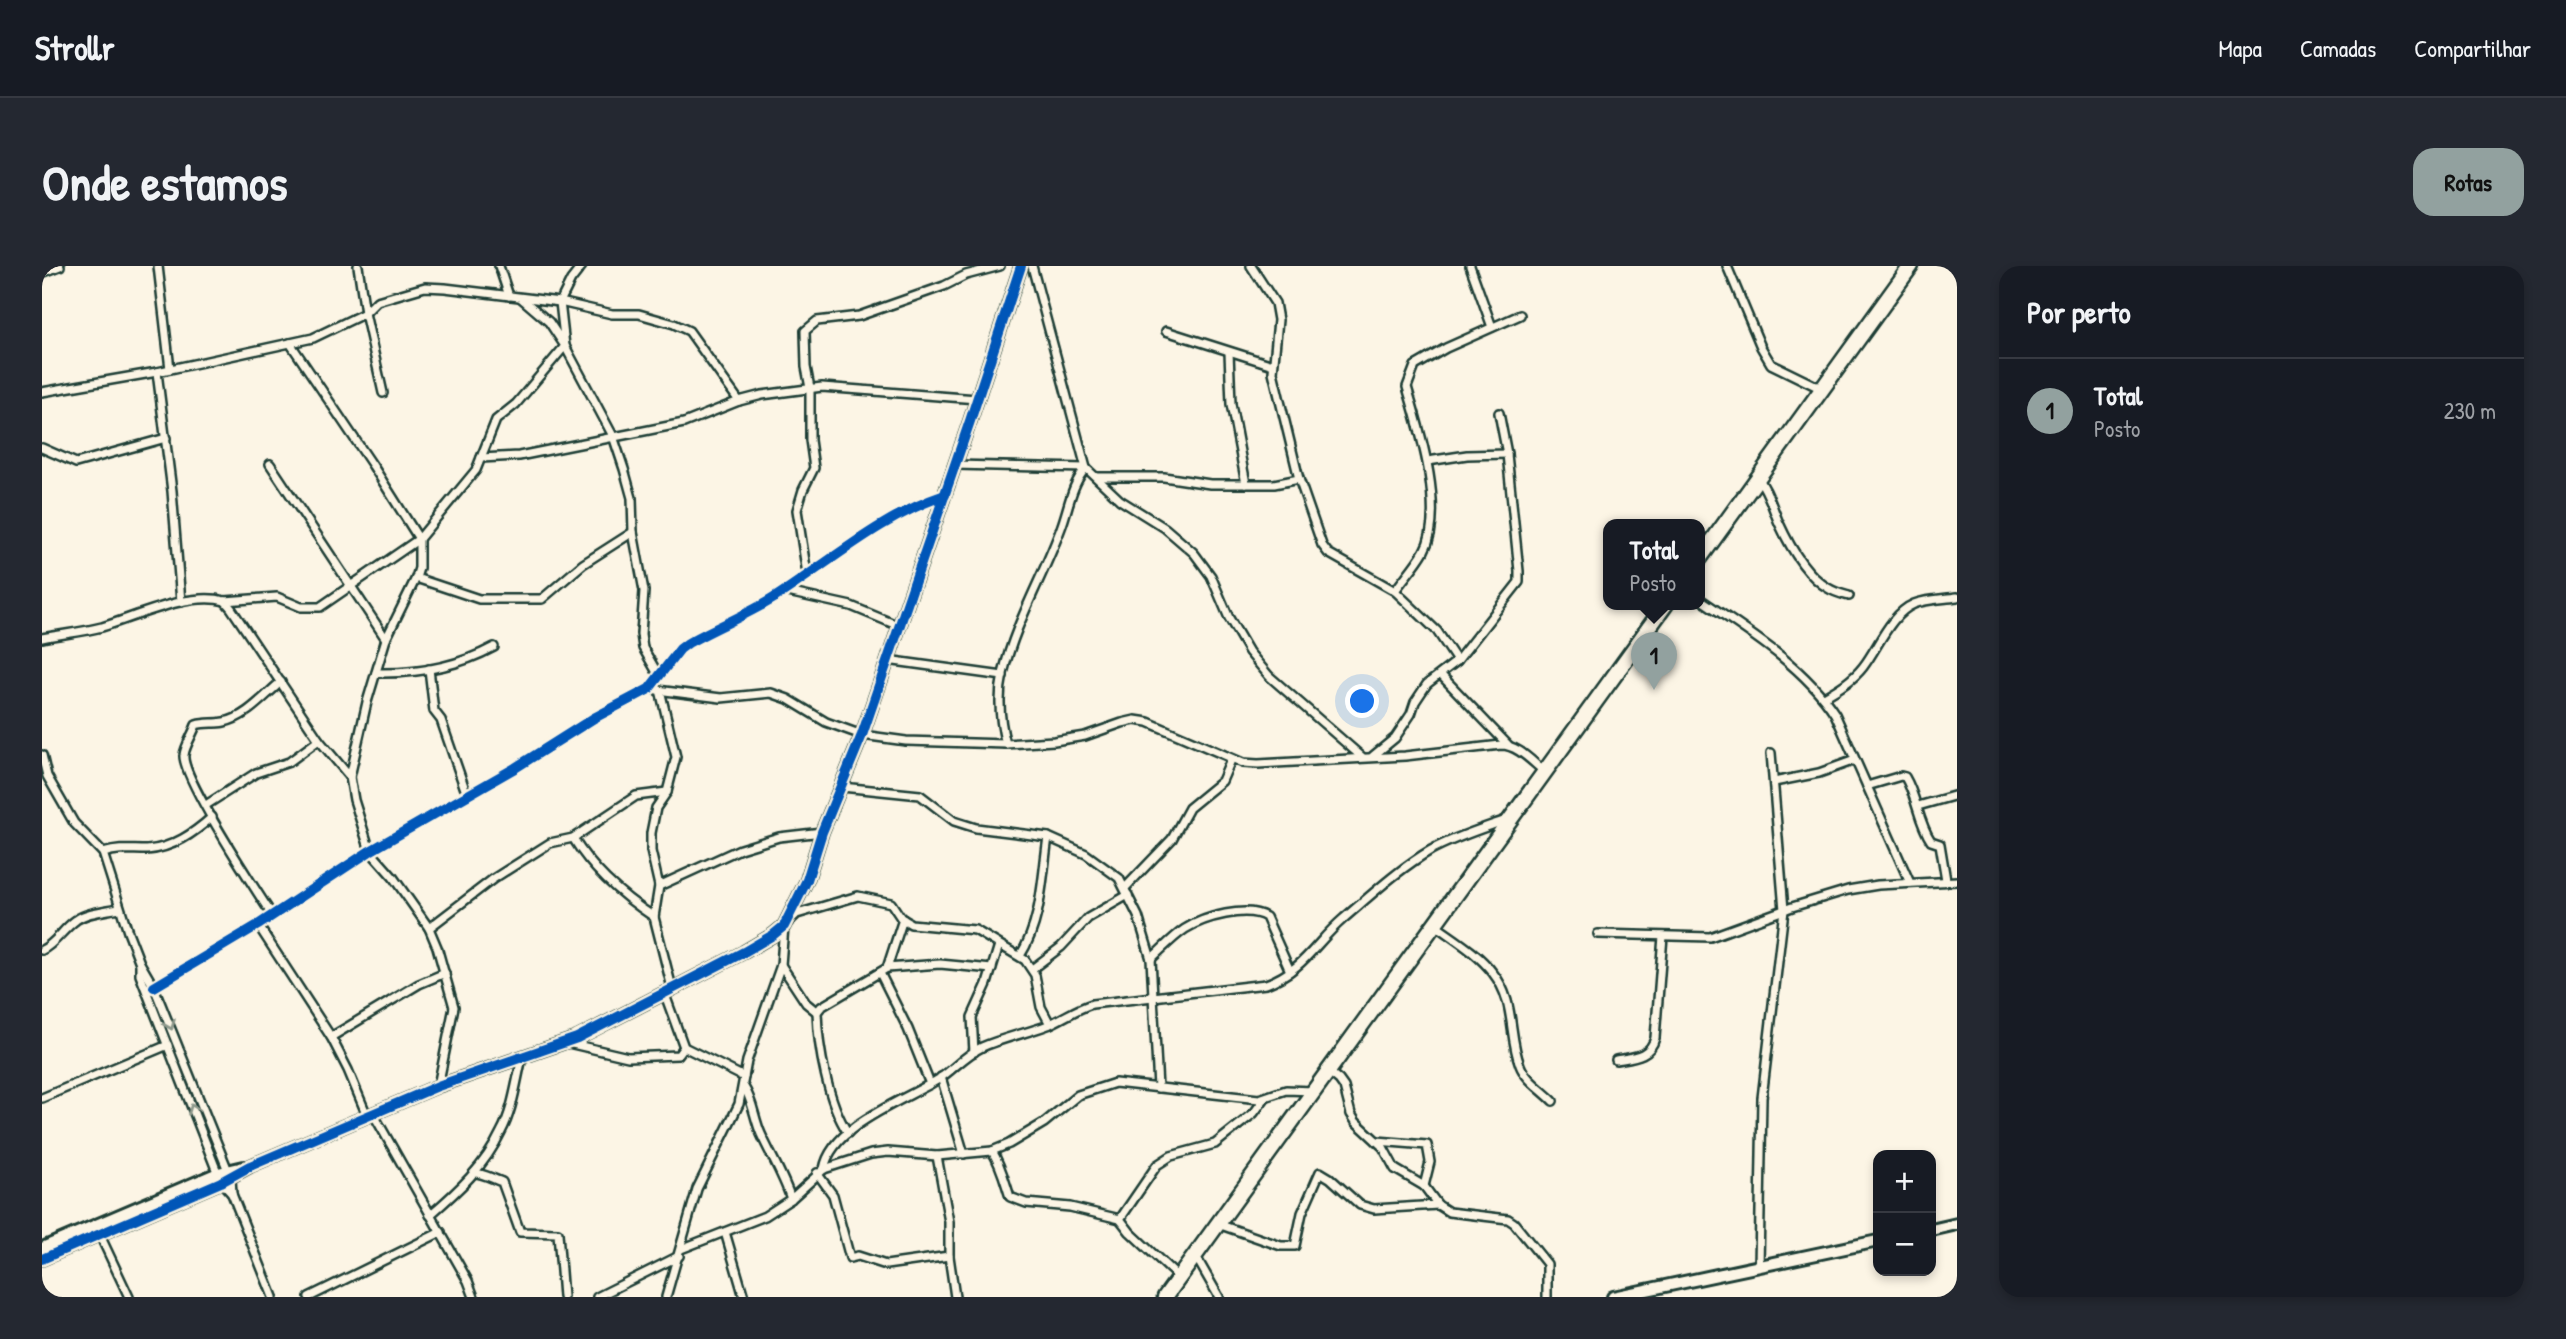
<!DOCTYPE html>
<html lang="pt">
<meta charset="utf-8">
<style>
:root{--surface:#171b24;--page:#242831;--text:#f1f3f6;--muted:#9ea1a6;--line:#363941;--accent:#92a19f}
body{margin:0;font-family:"Patrick Hand",sans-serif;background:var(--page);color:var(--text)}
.controls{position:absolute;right:21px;bottom:21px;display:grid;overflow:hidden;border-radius:14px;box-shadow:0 4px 10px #0003}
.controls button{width:63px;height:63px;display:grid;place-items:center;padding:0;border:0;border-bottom:2px solid var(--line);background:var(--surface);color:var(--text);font:35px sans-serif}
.you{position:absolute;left:1321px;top:436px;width:24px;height:24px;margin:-18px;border:5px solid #fff;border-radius:50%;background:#1a73e8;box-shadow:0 0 0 10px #1a73e833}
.badge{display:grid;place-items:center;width:46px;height:46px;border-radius:50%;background:var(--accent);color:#111;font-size:23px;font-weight:700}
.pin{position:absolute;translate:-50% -58px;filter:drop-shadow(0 2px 4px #0008)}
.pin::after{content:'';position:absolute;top:37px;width:24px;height:21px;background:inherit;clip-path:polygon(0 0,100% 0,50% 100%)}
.popup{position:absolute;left:1561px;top:253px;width:102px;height:91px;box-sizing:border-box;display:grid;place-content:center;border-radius:14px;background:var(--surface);filter:drop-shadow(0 2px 5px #0005);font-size:23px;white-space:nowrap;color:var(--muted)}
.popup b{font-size:26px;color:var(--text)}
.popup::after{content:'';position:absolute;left:50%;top:100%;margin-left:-14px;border:14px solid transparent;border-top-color:var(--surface)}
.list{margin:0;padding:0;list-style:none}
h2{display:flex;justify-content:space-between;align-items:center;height:91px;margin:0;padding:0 28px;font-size:30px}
h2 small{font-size:23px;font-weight:400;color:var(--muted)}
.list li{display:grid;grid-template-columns:46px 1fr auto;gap:21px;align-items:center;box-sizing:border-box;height:105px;padding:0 28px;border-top:2px solid var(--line)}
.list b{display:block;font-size:26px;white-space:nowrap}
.list p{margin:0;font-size:23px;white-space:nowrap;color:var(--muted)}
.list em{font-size:23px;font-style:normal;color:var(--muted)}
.map{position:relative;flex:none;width:1915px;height:1031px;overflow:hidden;border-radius:21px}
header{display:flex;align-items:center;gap:42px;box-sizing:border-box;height:98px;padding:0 35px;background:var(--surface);border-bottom:2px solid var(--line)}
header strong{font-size:33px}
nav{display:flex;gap:38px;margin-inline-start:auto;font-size:24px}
.intro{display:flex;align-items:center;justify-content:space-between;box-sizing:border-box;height:168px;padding:0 42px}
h1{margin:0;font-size:49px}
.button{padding:18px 32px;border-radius:21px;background:var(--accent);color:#111;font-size:24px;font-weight:700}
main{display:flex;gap:42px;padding:0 42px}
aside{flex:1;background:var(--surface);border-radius:21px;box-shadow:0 4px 10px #0003}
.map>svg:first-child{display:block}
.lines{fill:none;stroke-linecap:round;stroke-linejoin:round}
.street-casing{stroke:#1f3d34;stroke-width:12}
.secondary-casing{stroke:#1f3d34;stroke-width:16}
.highway-casing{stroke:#1f3d34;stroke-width:19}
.street{stroke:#fcf5e5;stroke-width:7}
.secondary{stroke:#fcf5e5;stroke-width:10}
.highway{stroke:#fcf5e5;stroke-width:14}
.cycleway-casing{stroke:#fcf5e5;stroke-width:15}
.cycleway{stroke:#0057b8;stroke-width:10}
.oneway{stroke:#8e998c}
</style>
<header>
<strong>Strollr</strong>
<nav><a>Mapa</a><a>Camadas</a><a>Compartilhar</a></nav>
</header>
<div class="intro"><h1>Onde estamos</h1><a class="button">Rotas</a></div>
<main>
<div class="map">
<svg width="1915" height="1031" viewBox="0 0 1915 1031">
<rect width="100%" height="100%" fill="#fcf5e5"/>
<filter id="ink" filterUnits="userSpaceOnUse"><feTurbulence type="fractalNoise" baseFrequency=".0143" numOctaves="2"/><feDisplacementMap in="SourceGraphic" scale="14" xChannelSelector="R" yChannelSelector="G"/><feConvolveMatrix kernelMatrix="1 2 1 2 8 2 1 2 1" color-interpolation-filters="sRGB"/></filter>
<g filter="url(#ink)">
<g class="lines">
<defs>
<g id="street">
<polyline points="116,0 128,103"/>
<polyline points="316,0 323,47 341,127"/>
<polyline points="457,0 467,30"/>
<polyline points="540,0 529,14 518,36 523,80 571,170 582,203 590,232 591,266 602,325 599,368 601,382 617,410"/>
<polyline points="990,0 1044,202"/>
<polyline points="1209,0 1233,37 1236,54 1231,106 1257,213 1280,279 1286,287 1353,325 1395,365 1415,395"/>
<polyline points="1428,0 1450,61"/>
<polyline points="1685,0 1719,81 1729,98 1780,123"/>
<polyline points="0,7 18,0"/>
<polyline points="1124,65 1231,99"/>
<polyline points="248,77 331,200 377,273 377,302 374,312 344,373 325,436 308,511"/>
<polyline points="1187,86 1189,138 1204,218"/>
<polyline points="115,106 130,225 139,336"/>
<polyline points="0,126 115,106 271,72 323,47 335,35 383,21 403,22 518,36 570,48 597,48 632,58 647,65 697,135"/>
<polyline points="0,182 34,197 124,172"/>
<polyline points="439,192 477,190 642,157 697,135 720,129 780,121 935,133"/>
<polyline points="1386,195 1425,189 1465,188"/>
<polyline points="228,198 344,373"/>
<polyline points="913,199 1044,202 1078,234 1123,262 1152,287 1169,310 1187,352 1207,386 1227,410 1320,491"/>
<polyline points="1055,211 1122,211 1168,218 1232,218 1257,213"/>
<path d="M1716,212C1727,226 1730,241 1737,257C1747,279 1764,309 1786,322C1792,326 1800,328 1807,330"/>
<polyline points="765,308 755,244 761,224 772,202 768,174 768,122 764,101 763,65 775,55 817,50 902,20 924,9 958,0"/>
<polyline points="374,312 437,333 500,333 541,298 591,266"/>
<polyline points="741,325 809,340 857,360"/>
<path d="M1353,325C1362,312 1374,299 1382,285C1404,246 1377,161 1365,121L1373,100L1404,82L1478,49"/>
<path d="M1658,333C1705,365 1761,399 1793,448L1868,617"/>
<polyline points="183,335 189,342 277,474 308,511 312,534 328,585 351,611 387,662 395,681 412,741 396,820"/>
<path d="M0,372C20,368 41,366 60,361C94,351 147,325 183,335L235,331L259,341H278L377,273L434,204L454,154L474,138L523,80L507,56L479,32"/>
<polyline points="845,394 961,410"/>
<polyline points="387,403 392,445 399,454 425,529"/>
<path d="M334,407C376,408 415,401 452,381"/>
<polyline points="1399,409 1466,479"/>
<path d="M607,423L679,432L729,427L746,433L784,456L820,469L864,475L964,478L1012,475L1043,470L1080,457L1093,454L1106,456L1201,497L1216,498L1363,490L1459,479C1476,479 1490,496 1503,506"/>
<polyline points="618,424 634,491 625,526 614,542 609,567 609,585 617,620 612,651 630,722"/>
<path d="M1782,431C1796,423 1811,414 1821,401C1836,382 1848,348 1872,338C1884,333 1902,333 1915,331"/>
<path d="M964,478C958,456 956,430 961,408C973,357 1001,311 1019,262C1027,241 1029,219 1044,202"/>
<polyline points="0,489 5,510 32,557 61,587 86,666 98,697 112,721 189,912 190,928 231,1031"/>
<polyline points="1331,490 1353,472 1369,448 1373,436 1385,418 1415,395 1477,316 1477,305 1465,188 1457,147"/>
<polyline points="1732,516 1777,507 1813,494"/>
<path d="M1825,520L1859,510L1863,511C1875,531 1876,556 1889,575L1898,578L1904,614"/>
<polyline points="800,521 878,529 912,555 934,562 1006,571 1044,588 1077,612 1096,650 1109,693 1116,822"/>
<polyline points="164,539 214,507 247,496 277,474"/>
<polyline points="1876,540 1915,529"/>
<path d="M531,572C551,605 580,630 612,651"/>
<path d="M61,587C80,582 86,584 105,584C131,582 152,567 170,551"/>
<polyline points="617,620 698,583 737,571 780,566"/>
<polyline points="1083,622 1130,573 1147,542 1180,515 1189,494"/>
<path d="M230,649C215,626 139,510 142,489C143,480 151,468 154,459C164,456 172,458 182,456C204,452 223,429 239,416"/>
<polyline points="216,659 289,771 306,804 326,852"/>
<path d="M1393,659C1412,673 1436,687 1451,707C1474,736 1466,768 1478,799C1483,813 1500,824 1511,835"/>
<polyline points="387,662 451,613 508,577 531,572 594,530 625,526"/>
<polyline points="1556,668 1668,671 1750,641 1806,624 1836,619 1915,615"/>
<path d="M0,684C14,677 21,663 34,654C45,646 63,645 77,642"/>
<path d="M978,690C1000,655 1000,612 1006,571"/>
<path d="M1109,693C1120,683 1131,671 1143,663C1162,651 1205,639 1224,651L1248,705"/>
<polyline points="98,698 98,709 179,916 190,928"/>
<polyline points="739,699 764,737 775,746"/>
<polyline points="845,702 861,653"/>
<polyline points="990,703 1019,681 1046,652 1086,629"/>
<polyline points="838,707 866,763 888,818"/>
<path d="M112,721L216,659L328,585L473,502L552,452L607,423L638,383L646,377C674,361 705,349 732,332C788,296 840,250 903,229"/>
<polyline points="622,726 642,781 702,811"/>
<polyline points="289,771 377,718 403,707"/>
<polyline points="526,777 586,791 636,789 642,781"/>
<polyline points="932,786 930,751 945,718 957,679"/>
<path d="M1574,794C1591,791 1608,791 1613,772L1621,670"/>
<polyline points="1286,805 1297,814 1302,821 1309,848 1314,856 1341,881 1353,903 1382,920 1396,939 1407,946 1466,953 1472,957 1505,998 1505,1031"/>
<polyline points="899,811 922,888"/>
<path d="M702,821C711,835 712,852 719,868C729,890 741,909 749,933"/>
<polyline points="0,832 126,779"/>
<polyline points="332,849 426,1015 432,1031"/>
<path d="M806,867C786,837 776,782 775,746L779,741L845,702L898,698L950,703"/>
<polyline points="1335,875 1385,879 1388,896 1382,920"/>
<path d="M950,885C959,899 963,916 968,931L984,937L1028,941L1078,953"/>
<polyline points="895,890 907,956 907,990 913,1031"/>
<path d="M782,903C790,859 863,834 897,813C912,803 923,789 940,781C961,772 985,767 1006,759C1022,752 1034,743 1050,738L1224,718C1262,704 1273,677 1301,653C1328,630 1358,602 1389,584C1413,571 1439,563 1464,554"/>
<path d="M432,907C441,907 451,913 460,916L478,966L516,967L521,1031"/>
<polyline points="775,907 791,929 808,992 816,990 844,999 907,990"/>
<path d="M388,949C416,925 443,900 459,866C471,844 474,816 480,792"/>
<polyline points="1176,958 1239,980 1253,980 1260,947 1278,906 1288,912 1318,939 1332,943 1396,939"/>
<polyline points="56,965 87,1031"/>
<polyline points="683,966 702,1031"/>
<polyline points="639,983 723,950 749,933 782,903 829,888 846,886 895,890 950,885 967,878 1002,857 1036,829 1073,817 1217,833 1244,824 1272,825"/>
<polyline points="1153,989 1177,1031"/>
<polyline points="1717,1001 1720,832 1742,644 1729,487"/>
<polyline points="1137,1012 1088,966 1078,953 1115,899 1129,890 1173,878 1212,847 1223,832"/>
<polyline points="267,1031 399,966"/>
<polyline points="555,1031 637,990"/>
<polyline points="624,1031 655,923 697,838 705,795 739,699 742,660 755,648 816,630 849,637 859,652 869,658 933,664 983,694 993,709 999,741 1008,758"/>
</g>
<g id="secondary">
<polyline points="1889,964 1915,958"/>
<polyline points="0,982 176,907 202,901"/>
<polyline points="0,993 179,916 208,900 396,820 535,772 702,686 731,669 742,660 765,614 780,566 820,469 928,155 979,0"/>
<polyline points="1571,1031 1836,975"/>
</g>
<g id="highway">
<polyline points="1658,292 1869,0"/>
<polyline points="1123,1031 1624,338"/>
</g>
</defs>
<!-- street casing -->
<use href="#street" class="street-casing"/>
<!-- secondary casing -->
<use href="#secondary" class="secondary-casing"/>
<!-- highway casing -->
<use href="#highway" class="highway-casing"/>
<!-- street -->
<use href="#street" class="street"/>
<!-- secondary -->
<use href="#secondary" class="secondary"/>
<!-- highway -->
<use href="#highway" class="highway"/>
<defs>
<g id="cycleway">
<path d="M112,721L216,659L328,585L473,502L552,452L607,423L638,383L646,377C674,361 705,349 732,332C788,296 840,250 903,229"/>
<polyline points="0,993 179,916 208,900 396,820 535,772 702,686 731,669 742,660 765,614 780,566 820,469 928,155 979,0"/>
</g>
</defs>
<!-- cycleway casing -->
<use href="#cycleway" class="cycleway-casing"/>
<!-- cycleway -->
<use href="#cycleway" class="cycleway"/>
</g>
<!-- one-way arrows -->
<defs><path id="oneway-chevron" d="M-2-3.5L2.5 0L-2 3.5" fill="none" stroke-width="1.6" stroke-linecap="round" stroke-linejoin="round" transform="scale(1.75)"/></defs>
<g class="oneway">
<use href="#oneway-chevron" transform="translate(128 759) rotate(68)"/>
<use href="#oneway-chevron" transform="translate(151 843) rotate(-111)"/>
</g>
</g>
</svg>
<div class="controls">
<button>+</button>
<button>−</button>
</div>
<div class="you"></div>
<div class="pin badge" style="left:1612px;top:424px">1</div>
<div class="popup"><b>Total</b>Posto</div>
</div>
<aside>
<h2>Por perto<small></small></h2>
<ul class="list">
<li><span class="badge">1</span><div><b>Total</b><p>Posto</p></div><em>230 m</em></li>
</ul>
</aside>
</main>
